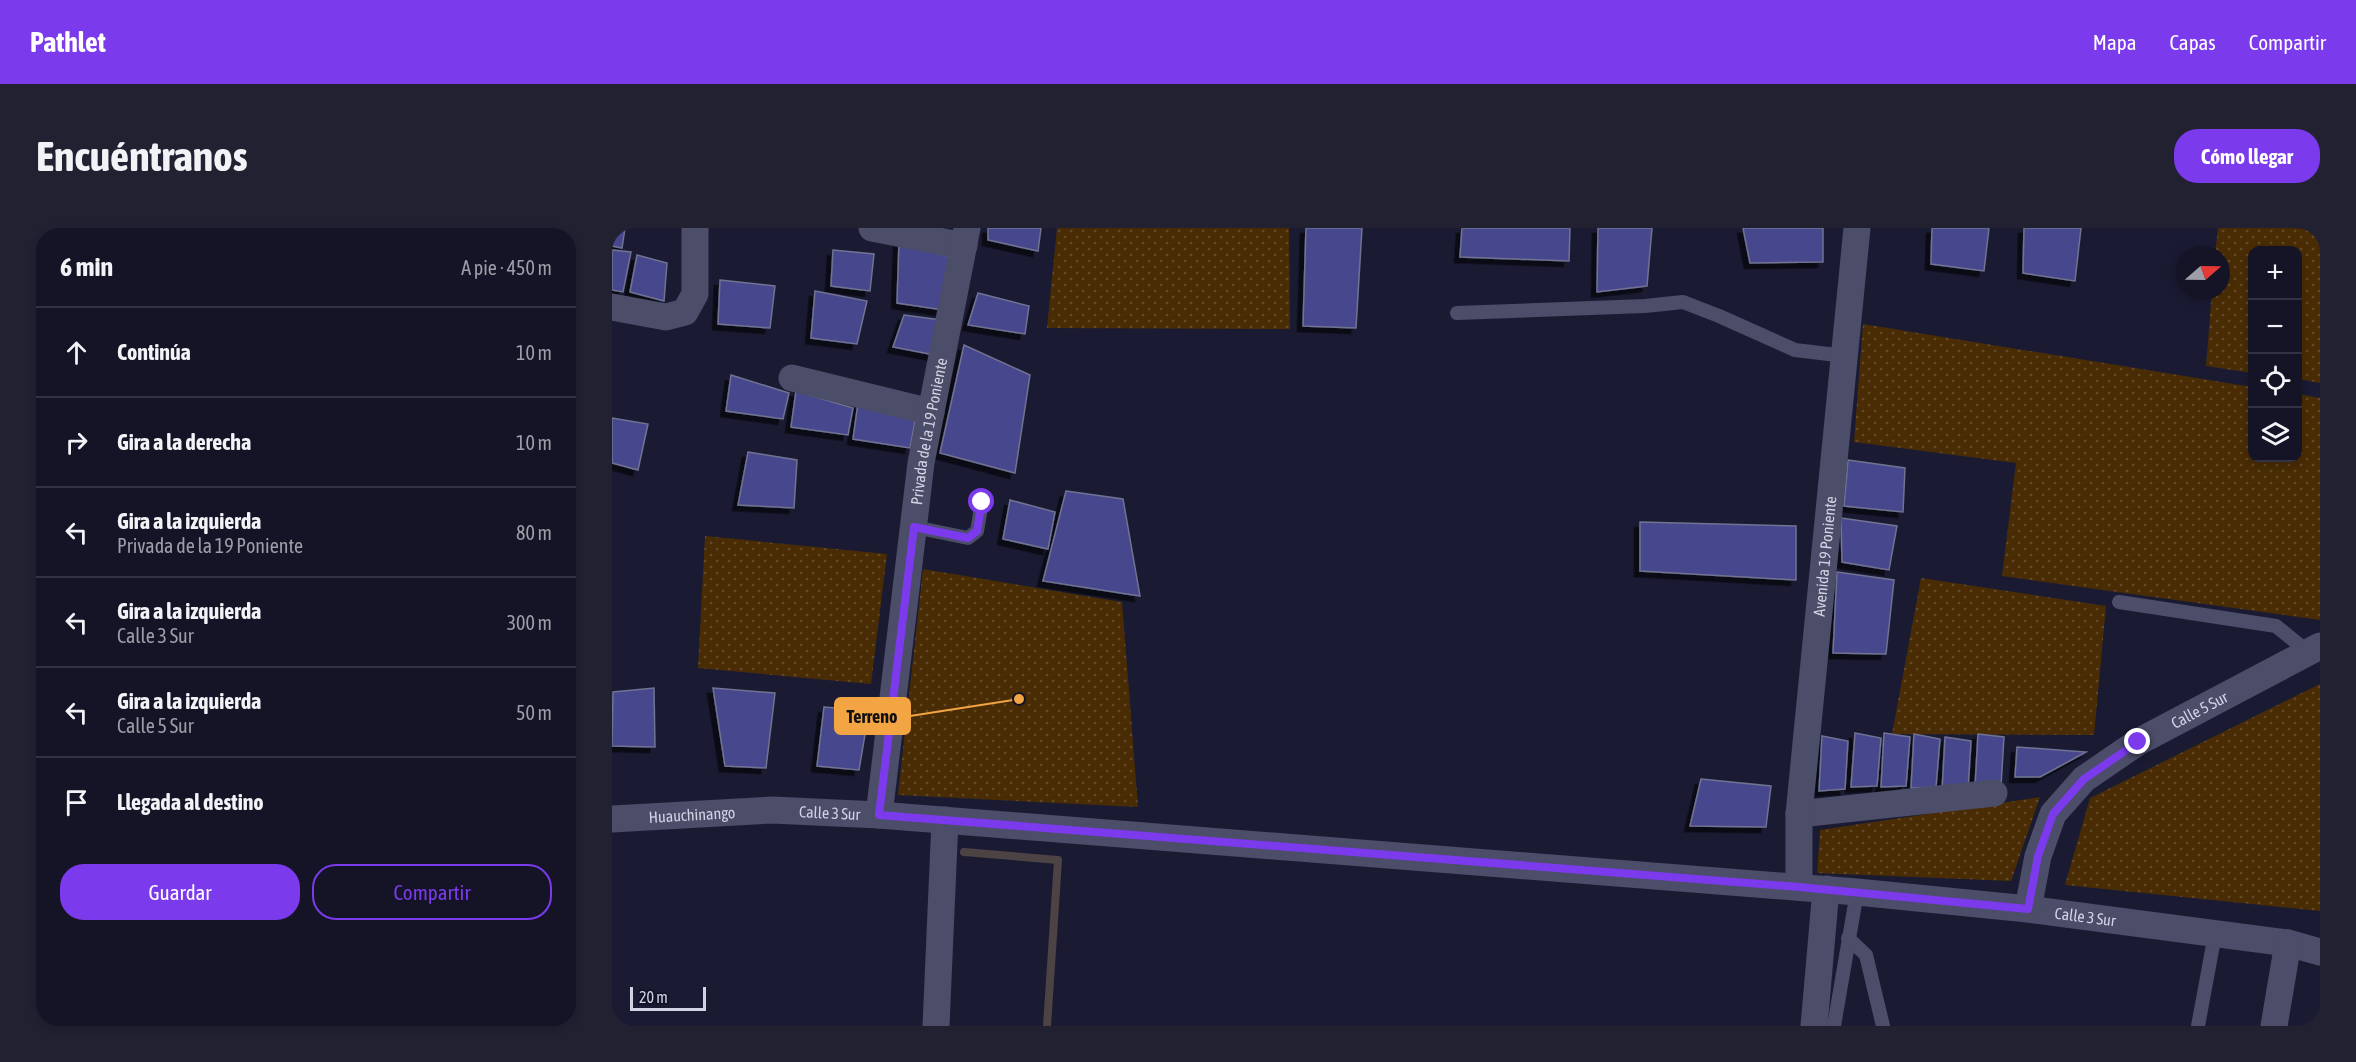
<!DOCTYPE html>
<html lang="es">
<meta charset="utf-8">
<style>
:root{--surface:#141426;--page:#212132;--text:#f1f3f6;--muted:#9d9ea7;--line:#333343;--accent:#7c3aed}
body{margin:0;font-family:"Asap Condensed",sans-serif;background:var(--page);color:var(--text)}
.controls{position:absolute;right:18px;top:18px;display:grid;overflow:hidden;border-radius:12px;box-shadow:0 3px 9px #0003}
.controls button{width:54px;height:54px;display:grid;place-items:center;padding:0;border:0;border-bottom:2px solid var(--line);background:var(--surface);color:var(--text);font:30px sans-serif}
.compass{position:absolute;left:1564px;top:18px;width:54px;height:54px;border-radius:50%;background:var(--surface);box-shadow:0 3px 9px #0003;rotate:70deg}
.scale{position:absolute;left:18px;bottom:15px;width:76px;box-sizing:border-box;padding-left:6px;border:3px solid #d1d3e4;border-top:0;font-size:16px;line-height:21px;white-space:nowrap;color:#d1d3e4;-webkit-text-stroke:4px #121229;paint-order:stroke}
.stop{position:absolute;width:18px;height:18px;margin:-14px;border:4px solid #7c3aed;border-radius:50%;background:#fff}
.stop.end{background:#7c3aed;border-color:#fff;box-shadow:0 2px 6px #0008}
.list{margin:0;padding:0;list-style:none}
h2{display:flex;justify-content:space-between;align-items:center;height:78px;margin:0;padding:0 24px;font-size:26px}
h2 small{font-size:20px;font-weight:400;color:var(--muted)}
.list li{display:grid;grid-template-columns:39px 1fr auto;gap:18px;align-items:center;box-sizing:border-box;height:90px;padding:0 24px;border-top:2px solid var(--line)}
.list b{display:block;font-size:22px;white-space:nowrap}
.list p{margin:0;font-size:20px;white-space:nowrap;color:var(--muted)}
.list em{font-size:20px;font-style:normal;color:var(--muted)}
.actions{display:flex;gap:12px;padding:18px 24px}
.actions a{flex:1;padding:14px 0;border:2px solid var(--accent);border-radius:24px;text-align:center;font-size:21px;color:var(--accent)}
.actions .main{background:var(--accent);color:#fff}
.icon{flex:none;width:33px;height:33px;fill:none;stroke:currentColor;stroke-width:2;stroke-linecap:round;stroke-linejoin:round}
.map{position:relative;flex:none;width:1708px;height:798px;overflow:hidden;border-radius:24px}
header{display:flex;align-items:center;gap:36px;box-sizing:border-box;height:84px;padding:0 30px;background:var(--accent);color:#fff}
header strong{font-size:28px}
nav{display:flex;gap:33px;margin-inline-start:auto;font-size:21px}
.intro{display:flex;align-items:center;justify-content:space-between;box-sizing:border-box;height:144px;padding:0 36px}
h1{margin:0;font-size:42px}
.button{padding:15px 27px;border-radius:24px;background:var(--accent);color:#fff;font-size:21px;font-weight:700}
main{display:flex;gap:36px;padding:0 36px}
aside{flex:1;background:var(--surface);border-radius:24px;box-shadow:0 3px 9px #0003}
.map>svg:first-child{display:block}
.grass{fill:url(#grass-dots)}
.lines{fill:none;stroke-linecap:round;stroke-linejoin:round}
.stream{stroke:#4d4244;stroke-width:8}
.building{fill:#47478d;stroke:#707391;stroke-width:1.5;filter:url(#shadow)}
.service{stroke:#4b4d69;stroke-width:14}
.minor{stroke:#4b4d69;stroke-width:27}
.route{stroke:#7c3aed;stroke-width:8}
.labels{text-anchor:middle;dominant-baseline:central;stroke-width:6;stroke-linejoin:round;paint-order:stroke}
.street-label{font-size:16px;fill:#d1d3e4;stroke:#121229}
.leader{fill:none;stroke:#f3a443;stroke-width:2}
.callout-dot{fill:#f3a443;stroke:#121229;stroke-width:2}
.callout{fill:#f3a443;stroke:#f3a443;stroke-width:2}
.callout-label{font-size:18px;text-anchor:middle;font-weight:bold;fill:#111}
</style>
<header>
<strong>Pathlet</strong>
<nav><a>Mapa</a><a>Capas</a><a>Compartir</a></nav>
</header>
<div class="intro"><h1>Encuéntranos</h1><a class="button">Cómo llegar</a></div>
<main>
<aside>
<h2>6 min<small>A pie · 450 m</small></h2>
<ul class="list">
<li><svg class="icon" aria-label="ahead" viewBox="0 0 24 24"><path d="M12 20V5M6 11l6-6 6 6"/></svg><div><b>Continúa</b></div><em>10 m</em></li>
<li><svg class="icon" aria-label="right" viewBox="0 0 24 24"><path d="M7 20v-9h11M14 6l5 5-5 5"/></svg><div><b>Gira a la derecha</b></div><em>10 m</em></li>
<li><svg class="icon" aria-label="left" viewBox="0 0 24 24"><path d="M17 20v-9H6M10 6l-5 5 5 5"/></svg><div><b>Gira a la izquierda</b><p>Privada de la 19 Poniente</p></div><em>80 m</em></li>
<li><svg class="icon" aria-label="left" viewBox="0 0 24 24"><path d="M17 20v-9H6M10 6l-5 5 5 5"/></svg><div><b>Gira a la izquierda</b><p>Calle 3 Sur</p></div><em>300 m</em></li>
<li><svg class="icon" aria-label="left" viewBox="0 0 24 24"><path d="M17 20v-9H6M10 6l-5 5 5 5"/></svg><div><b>Gira a la izquierda</b><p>Calle 5 Sur</p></div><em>50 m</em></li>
<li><svg class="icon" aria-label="arrive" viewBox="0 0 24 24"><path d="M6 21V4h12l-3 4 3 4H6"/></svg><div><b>Llegada al destino</b></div></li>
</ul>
<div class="actions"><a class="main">Guardar</a><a>Compartir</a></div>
</aside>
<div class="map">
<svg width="1708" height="798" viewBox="0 0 1708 798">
<defs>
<pattern id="grass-dots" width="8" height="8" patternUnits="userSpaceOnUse" patternTransform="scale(1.5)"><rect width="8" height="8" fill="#492c04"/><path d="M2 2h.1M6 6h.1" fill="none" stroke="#624a28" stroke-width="1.8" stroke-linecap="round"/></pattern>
<filter id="shadow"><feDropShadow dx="-5.5" dy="5.5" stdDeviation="0" flood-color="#0009"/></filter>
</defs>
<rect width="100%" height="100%" fill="#1a1b33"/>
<!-- grass -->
<g class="grass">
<polygon points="445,0 677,0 678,101 435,100"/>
<polygon points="1606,0 1708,0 1708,155 1686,151 1686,22 1640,22 1640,145 1594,138 1600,63 1609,63 1609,27 1603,27"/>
<polygon points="1251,96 1640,159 1640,230 1686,230 1686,166 1708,170 1708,392 1390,348 1404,235 1242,214"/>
<polygon points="93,308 275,326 259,456 86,440"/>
<polygon points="311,341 510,374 526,579 286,567"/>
<polygon points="1309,350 1494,378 1482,507 1280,506"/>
<polygon points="1708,456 1708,683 1453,657 1478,570"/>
<polygon points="1428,569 1399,653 1205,645 1208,602"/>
</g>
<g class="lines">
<!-- stream -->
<polyline class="stream" points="352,624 446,632 435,798"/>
</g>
<!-- building -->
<g class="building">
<polygon points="0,0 13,0 10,20 0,18"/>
<polygon points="376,0 429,0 426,23 376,12"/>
<polygon points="694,0 750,0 744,100 691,98"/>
<polygon points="850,0 958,0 957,33 848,29"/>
<polygon points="986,0 1040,0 1035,58 985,64"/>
<polygon points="1131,0 1211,0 1211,34 1138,35"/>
<polygon points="1320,0 1377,0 1372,43 1319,36"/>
<polygon points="1412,0 1469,0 1463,53 1411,45"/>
<polygon points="287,14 339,29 331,82 285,75"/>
<polygon points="0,22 19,24 11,64 0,62"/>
<polygon points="221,22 262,26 258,63 219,58"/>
<polygon points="25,27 55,35 52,73 18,64"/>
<polygon points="108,52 163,58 158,100 106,96"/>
<polygon points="203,63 255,73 245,116 199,110"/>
<polygon points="366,65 417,78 413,106 356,97"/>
<polygon points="292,87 329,92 323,127 281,119"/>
<polygon points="352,117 418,147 403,245 328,225"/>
<polygon points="119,147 177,165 171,191 114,183"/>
<polygon points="184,163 241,180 236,207 179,199"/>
<polygon points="246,175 303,193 298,220 241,211"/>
<polygon points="0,190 36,196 26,242 0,235"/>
<polygon points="136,224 185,232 182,280 126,277"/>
<polygon points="1236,232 1293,240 1291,284 1232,278"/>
<polygon points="454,263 511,271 528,368 431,353"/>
<polygon points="398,272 443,284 436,321 391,311"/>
<polygon points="1229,290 1285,298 1277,342 1230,334"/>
<polygon points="1028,294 1184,298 1184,352 1028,343"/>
<polygon points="1225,344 1282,352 1274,426 1221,425"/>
<polygon points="42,460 43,519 0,518 1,464"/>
<polygon points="101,460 163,465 154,540 113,538"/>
<polygon points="212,479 257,483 247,542 205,538"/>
<polygon points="1243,505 1269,510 1265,558 1239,559"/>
<polygon points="1272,505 1298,509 1294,558 1269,559"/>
<polygon points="1302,506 1328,511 1324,559 1299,560"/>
<polygon points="1366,506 1392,509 1389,558 1363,559"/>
<polygon points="1210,508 1236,513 1233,561 1207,563"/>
<polygon points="1333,509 1359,513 1356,562 1330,563"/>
<polygon points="1405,519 1474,524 1428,549 1403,549"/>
<polygon points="1089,551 1159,558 1154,599 1078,598"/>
</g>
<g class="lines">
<!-- service -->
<g class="service">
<polyline points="845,85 1033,78 1071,74 1107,88 1183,122 1233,128"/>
<polyline points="302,299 356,310 365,303 370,274"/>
<polyline points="1507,374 1664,398 1696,424"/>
<polyline points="1236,710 1254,727 1271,798"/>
<polyline points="1222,798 1245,664"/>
<polyline points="1586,798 1603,706"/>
</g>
<!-- minor -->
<g class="minor">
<polyline points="260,0 352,18"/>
<polyline points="0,79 54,89 73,84 83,66 83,0"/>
<polyline points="180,150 319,184"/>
<polyline points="1187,586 1382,565"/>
<path id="s1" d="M267,587L309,235L355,0"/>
<path id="s2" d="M0,591L160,582L267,587L1245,664L1416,681L1676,715L1708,724"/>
<path id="s3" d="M1187,659V586L1245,0"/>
<path id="s4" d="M1416,681L1426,628L1441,586L1472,551L1526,514L1708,418"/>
<polyline points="324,798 333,592"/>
<polyline points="1202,798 1214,661"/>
<polyline points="1662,798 1676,715"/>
</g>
</g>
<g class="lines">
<!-- route -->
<polyline class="route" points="370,274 365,303 356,310 302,299 267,587 1187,659 1416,681 1426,628 1441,586 1472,551 1526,514"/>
</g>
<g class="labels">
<!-- street labels -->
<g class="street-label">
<text stroke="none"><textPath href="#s1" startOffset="387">Privada de la 19 Poniente</textPath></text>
<text stroke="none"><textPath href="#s3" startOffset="332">Avenida 19 Poniente</textPath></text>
<text stroke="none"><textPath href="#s4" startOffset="280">Calle 5 Sur</textPath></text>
<text stroke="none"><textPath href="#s2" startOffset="218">Calle 3 Sur</textPath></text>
<text stroke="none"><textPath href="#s2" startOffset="80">Huauchinango</textPath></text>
<text stroke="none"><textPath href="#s2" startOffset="1478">Calle 3 Sur</textPath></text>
</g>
</g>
<!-- callouts -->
<path class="leader" d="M407 471L298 488"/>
<circle class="callout-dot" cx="407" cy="471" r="6"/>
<rect class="callout" x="223" y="470" width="75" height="36" rx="6"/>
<g class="callout-label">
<text x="260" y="495">Terreno</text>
</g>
</svg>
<div class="controls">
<button>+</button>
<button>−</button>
<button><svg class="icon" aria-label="locate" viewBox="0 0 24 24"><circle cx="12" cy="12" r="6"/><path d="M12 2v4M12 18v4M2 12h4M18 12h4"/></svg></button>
<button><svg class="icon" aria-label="layers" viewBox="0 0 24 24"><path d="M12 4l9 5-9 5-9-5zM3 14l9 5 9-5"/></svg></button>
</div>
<svg class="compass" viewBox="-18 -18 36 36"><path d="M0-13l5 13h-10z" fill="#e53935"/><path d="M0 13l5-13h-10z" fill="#9d9ea7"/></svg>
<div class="scale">20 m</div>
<div class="stop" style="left:370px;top:274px"></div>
<div class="stop end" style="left:1526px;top:514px"></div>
</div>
</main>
